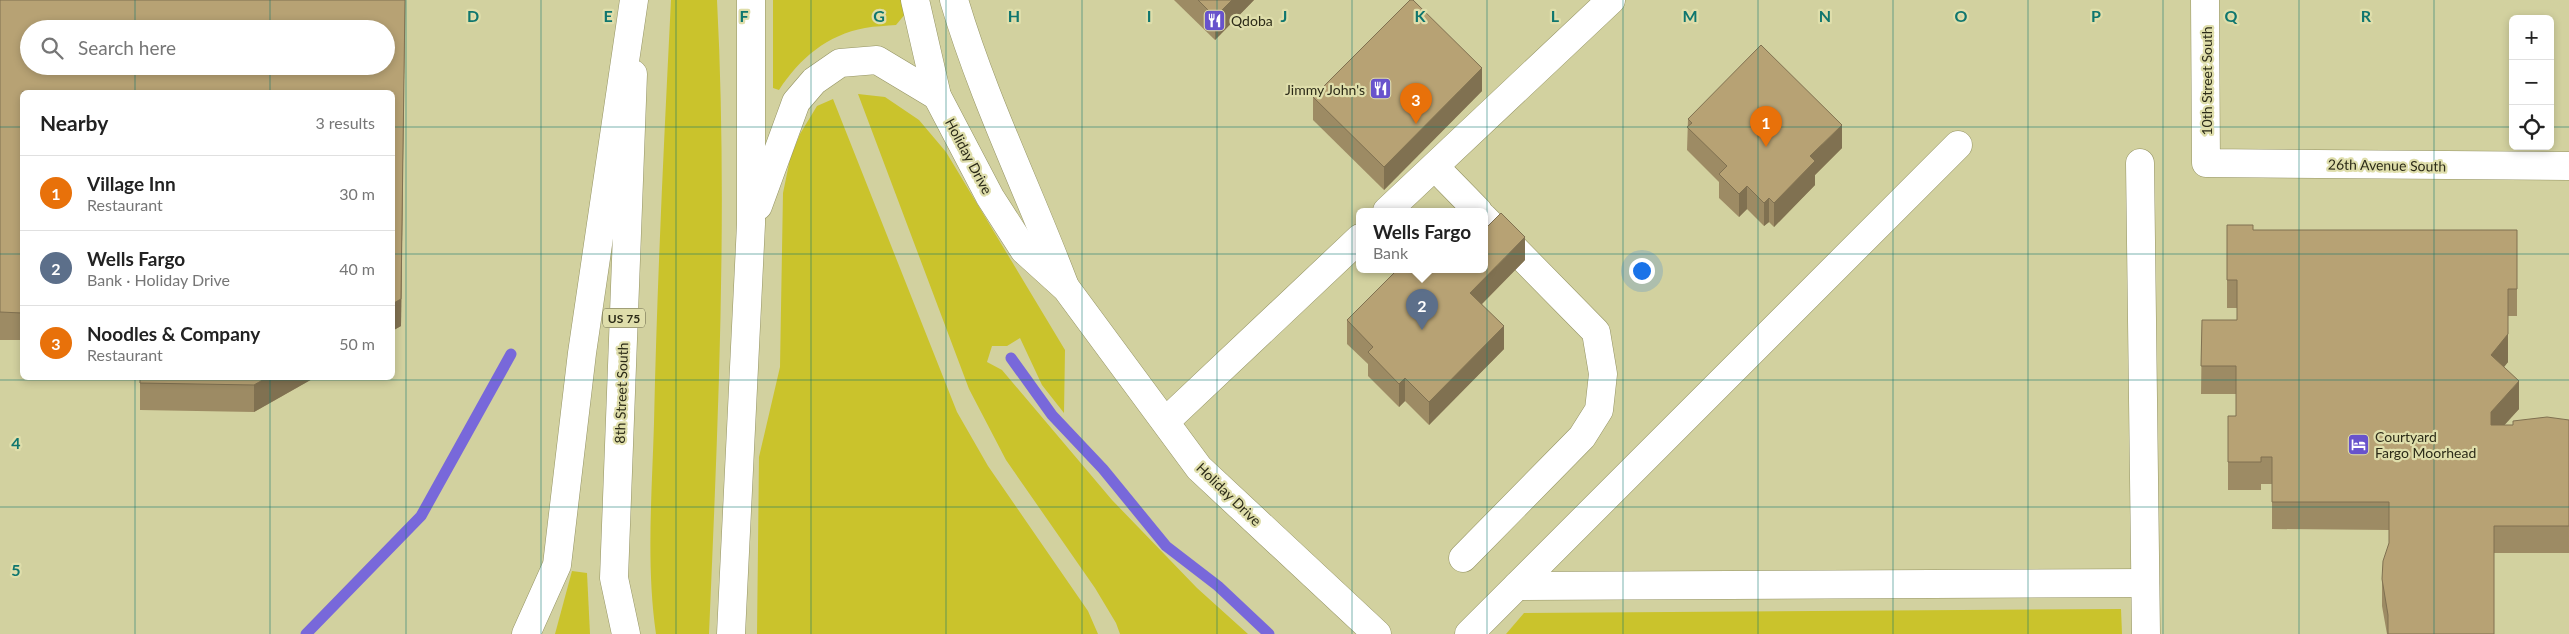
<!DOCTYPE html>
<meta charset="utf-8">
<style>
:root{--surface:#fff;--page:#f6f6f6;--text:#222;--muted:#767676;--line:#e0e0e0;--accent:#6853cc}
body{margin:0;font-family:Lato,sans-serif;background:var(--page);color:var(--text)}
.controls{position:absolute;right:15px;top:15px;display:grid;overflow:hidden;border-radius:8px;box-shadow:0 2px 8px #0003}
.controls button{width:45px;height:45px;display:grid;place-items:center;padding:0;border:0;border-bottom:1px solid var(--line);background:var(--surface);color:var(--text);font:25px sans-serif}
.you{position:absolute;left:1641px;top:270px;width:18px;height:18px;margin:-12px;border:4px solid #fff;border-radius:50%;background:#1a73e8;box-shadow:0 0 0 8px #1a73e833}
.badge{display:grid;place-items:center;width:32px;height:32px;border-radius:50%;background:var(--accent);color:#fff;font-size:16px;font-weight:700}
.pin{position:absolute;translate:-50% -41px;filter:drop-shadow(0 1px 2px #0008)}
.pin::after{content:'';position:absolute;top:26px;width:18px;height:15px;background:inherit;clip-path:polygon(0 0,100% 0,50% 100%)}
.popup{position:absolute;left:1356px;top:208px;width:132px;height:65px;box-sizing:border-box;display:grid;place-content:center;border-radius:8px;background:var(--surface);filter:drop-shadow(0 1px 4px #0005);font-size:16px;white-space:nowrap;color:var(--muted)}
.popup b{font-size:19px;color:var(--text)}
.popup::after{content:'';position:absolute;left:50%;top:100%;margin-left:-10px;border:10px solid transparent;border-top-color:var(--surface)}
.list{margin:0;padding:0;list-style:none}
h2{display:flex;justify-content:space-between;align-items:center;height:65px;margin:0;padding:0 20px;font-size:21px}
h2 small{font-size:16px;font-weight:400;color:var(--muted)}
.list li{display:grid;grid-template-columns:32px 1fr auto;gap:15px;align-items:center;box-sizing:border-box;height:75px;padding:0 20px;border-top:1px solid var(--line)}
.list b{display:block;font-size:19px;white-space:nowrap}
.list p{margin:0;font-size:16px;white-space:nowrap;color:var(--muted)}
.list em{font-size:16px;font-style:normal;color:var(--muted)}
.icon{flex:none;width:28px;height:28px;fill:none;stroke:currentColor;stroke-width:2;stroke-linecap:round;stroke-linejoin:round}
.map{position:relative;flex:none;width:2569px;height:634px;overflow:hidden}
.search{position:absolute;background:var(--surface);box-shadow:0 2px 8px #0003;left:20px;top:20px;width:375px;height:55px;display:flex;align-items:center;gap:12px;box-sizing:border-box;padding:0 18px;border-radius:28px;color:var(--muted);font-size:19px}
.panel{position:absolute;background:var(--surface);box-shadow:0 2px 8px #0003;left:20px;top:90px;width:375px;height:290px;border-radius:8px}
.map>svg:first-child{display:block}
.green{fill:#cac32c}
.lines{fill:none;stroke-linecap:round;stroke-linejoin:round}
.stream{stroke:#7868da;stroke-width:11}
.minor-casing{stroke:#949363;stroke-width:29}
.major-casing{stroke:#949363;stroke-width:29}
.highway-casing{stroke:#949363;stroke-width:29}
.minor{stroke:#fff;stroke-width:28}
.major{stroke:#fff;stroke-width:28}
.highway{stroke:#fff;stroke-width:28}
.wall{fill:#9d8b64;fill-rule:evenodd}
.shaded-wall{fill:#807151}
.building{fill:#b7a274;stroke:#807151;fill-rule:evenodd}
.grid{fill:none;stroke:#0f766e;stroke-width:1;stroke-opacity:0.55}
.labels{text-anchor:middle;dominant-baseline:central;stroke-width:4.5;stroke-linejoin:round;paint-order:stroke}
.shield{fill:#dfdeab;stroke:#626144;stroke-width:1}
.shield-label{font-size:12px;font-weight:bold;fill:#2c2b18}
.poi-label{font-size:14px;fill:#2c2b18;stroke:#dfdeab;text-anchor:start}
.street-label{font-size:14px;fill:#2c2b18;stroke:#dfdeab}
.grid-label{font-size:16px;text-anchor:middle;font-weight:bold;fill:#0f766e;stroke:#dfdeab;stroke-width:4.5;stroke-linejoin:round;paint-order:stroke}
</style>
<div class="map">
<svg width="2569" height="634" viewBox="0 0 2569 634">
<rect width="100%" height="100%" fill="#d2d19f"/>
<!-- green -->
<g class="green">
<path d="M671,0H717C728,211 718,423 709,634H656C646,565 652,493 654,423C657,282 664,141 671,0Z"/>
<path d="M773,0H902L906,13L896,25C886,26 875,26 865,28C827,35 800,58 779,90L773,88Z"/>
<polygon points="858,94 885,97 919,120 946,152 1065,350 1064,413 1042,385 1020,338 1007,346 992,346 987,362 1002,370 1112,500 1197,588 1248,634 1120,634 1116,623 1095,588 1006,460 969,389"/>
<polygon points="833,99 957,412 988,466 1088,611 1098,634 757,634 759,457 780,367 783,193 790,159 800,134 817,106"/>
<polygon points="572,571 587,573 590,634 555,634"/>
<polygon points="2121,609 2122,634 1506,634 1524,613"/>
</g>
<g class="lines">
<!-- stream -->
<g class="stream">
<polyline points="1011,358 1052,415 1103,469 1166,546 1218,586 1269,634"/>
<polyline points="306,634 421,516 511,354"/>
</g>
<defs>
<g id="minor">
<polyline points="915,0 937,96 990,197 1024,250 1066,288 1199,468 1377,634"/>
<path d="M954,0C983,98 1028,189 1064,284"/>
<polyline points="2205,0 2206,163 2569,166"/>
<polyline points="2140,163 2146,634"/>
<polyline points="1435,167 1478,211"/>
<polyline points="1387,211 1611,0"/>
<polyline points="1166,421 1360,238"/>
<polyline points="1463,558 1582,437 1599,410 1603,374 1596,332 1484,218"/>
<polyline points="1517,586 2145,583"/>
<polyline points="1469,634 1958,145"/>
</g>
<g id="major">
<polyline points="758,206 796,102 814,81 840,63 877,60 937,96"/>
<polyline points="626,634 614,578 633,74"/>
<polyline points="731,634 751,224 751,0"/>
</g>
<polyline id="highway" points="526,634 557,565 582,353 634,0"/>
</defs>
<!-- minor casing -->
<use href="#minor" class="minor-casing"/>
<!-- major casing -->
<use href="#major" class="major-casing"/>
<!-- highway casing -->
<use href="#highway" class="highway-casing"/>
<!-- minor -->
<use href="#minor" class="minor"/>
<!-- major -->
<use href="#major" class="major"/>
<!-- highway -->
<use href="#highway" class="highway"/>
</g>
<!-- wall -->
<g class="wall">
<path d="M0,0H405L401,326L392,331V92H22V340H0ZM29,29H386V66H29Z"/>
<polygon points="1174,0 1254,0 1215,40"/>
<polygon points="1482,91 1384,190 1313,120 1313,97"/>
<polygon points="1688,119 1842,148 1815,175 1815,185 1774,227 1769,222 1764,226 1747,209 1739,217 1719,198 1719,182 1687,150"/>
<polygon points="2227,225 2253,230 2517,230 2517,316 2508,316 2508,362 2504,367 2519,409 2504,425 2513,425 2569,420 2569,553 2494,553 2494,634 2387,634 2382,606 2382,579 2389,543 2389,530 2272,529 2272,484 2261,484 2261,490 2228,490 2228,416 2236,416 2236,394 2201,394 2202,320 2237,320 2237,308 2227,308"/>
<polygon points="1525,260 1482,304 1504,349 1429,425 1405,401 1399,407 1368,376 1368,364 1347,344 1347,320 1484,269"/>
<polygon points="140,378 314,378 254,412 140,410"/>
</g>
<!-- shaded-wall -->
<g class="shaded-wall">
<polygon points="405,0 401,326 392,331 392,304"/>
<polygon points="1232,0 1254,0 1215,40 1215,17"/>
<polygon points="1482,68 1482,91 1384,190 1384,167"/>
<polygon points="1842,125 1842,148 1815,175 1815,185 1774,227 1774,203 1810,156"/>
<polygon points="1747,186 1747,209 1739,217 1739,194"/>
<polygon points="1769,198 1769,222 1764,226 1764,203"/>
<polygon points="1525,237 1525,260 1470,316 1470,293"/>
<polygon points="2508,289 2508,362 2491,383 2491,355"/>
<polygon points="1504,326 1504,349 1429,425 1429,402"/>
<polygon points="266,378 314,378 254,412 254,385"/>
<polygon points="1405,378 1405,401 1399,407 1399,384"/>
<polygon points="2519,381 2519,409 2491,440 2491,412"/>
</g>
<!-- building -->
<g class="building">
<path d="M0,0H405L401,299L392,304V92H22V313L0,312ZM29,29H386V66H29Z"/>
<polygon points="1198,0 1232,0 1215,17"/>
<polygon points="1410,0 1413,0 1482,68 1384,167 1313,97"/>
<polygon points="1761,45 1842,125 1810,156 1815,161 1774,203 1769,198 1764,203 1747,186 1739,194 1719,174 1727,166 1687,127 1692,123 1688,119"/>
<polygon points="1501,213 1525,237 1470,293 1504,326 1429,402 1405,378 1399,384 1368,352 1373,347 1347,320 1398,269 1484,269 1484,230"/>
<polygon points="2227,225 2253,225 2253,230 2517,230 2517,289 2508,289 2508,334 2491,355 2519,381 2491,412 2491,425 2513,425 2513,421 2547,417 2569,420 2569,526 2494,526 2494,634 2388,634 2388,615 2382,579 2383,561 2389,543 2389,502 2272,502 2272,457 2261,457 2261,462 2228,462 2228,416 2236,416 2236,366 2201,366 2202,320 2237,320 2237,280 2227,280"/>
<polygon points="140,378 266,378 254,385 140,383"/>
</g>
<!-- grid -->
<path class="grid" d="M135,0V29M270,0V29M406,0V634M541,0V634M676,0V634M811,0V634M946,0V634M1082,0V634M1217,0V634M1352,0V634M1487,0V634M1623,0V634M1758,0V634M1893,0V634M2028,0V634M2163,0V634M2299,0V634M2434,0V634M135,66V92M270,66V92M0,127H22M392,127H2513M2550,127H2569M0,254H22M392,254H2569M135,378V634M270,378V634M0,380H2569M0,507H2569"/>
<!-- icons -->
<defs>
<symbol id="restaurant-square" viewBox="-11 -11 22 22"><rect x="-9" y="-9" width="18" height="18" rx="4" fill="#6853cc" stroke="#dfdeab"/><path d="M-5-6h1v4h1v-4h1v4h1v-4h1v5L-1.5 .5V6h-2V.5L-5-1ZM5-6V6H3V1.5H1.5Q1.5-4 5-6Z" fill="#fff"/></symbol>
<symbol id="hotel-square" viewBox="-11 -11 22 22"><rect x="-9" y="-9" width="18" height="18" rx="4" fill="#6853cc" stroke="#dfdeab"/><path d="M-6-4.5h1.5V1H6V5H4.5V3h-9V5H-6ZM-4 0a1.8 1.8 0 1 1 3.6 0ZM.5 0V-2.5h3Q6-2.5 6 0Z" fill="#fff"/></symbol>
</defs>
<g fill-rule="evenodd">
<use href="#restaurant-square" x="1202" y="8" width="25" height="25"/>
<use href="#restaurant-square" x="1368" y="76" width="25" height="25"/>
<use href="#hotel-square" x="2346" y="432" width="25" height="25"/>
</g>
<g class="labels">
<!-- shield labels -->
<rect class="shield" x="603" y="308.5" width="42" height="19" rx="4"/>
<g class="shield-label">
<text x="624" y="318">US 75</text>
</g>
<!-- poi labels -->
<g class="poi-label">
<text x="1231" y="20">Qdoba</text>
<text x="1365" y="89" text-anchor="end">Jimmy John's</text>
<text x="2375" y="436">Courtyard<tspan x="2375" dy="16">Fargo Moorhead</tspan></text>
</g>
<!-- street labels -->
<g class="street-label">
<text transform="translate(2206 81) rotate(-90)">10th Street South</text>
<text transform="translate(969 156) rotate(62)">Holiday Drive</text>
<text transform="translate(2387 165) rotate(1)">26th Avenue South</text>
<text transform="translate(621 393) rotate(-88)">8th Street South</text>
<text transform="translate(1229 494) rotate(44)">Holiday Drive</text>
</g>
</g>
<g class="grid-label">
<text x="473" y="22">D</text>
<text x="608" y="22">E</text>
<text x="744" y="22">F</text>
<text x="879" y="22">G</text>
<text x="1014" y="22">H</text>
<text x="1149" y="22">I</text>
<text x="1284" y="22">J</text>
<text x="1420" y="22">K</text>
<text x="1555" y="22">L</text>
<text x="1690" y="22">M</text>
<text x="1825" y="22">N</text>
<text x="1961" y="22">O</text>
<text x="2096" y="22">P</text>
<text x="2231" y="22">Q</text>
<text x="2366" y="22">R</text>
<text x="16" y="449">4</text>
<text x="16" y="576">5</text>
</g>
</svg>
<div class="controls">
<button>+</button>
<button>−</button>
<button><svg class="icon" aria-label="locate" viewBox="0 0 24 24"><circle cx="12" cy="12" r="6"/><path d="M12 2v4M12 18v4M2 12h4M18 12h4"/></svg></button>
</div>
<div class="you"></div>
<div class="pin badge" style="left:1766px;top:147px;background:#e8710a">1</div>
<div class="pin badge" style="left:1422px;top:330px;background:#5c6f8a">2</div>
<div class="popup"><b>Wells Fargo</b>Bank</div>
<div class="pin badge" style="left:1416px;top:124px;background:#e8710a">3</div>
<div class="search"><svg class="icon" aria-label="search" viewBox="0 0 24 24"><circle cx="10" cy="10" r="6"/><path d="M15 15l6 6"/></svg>Search here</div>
<section class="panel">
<h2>Nearby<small>3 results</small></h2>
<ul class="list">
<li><span class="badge" style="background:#e8710a">1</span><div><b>Village Inn</b><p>Restaurant</p></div><em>30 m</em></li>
<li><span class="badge" style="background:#5c6f8a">2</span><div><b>Wells Fargo</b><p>Bank · Holiday Drive</p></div><em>40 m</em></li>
<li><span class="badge" style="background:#e8710a">3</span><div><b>Noodles &amp; Company</b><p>Restaurant</p></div><em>50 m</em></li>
</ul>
</section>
</div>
